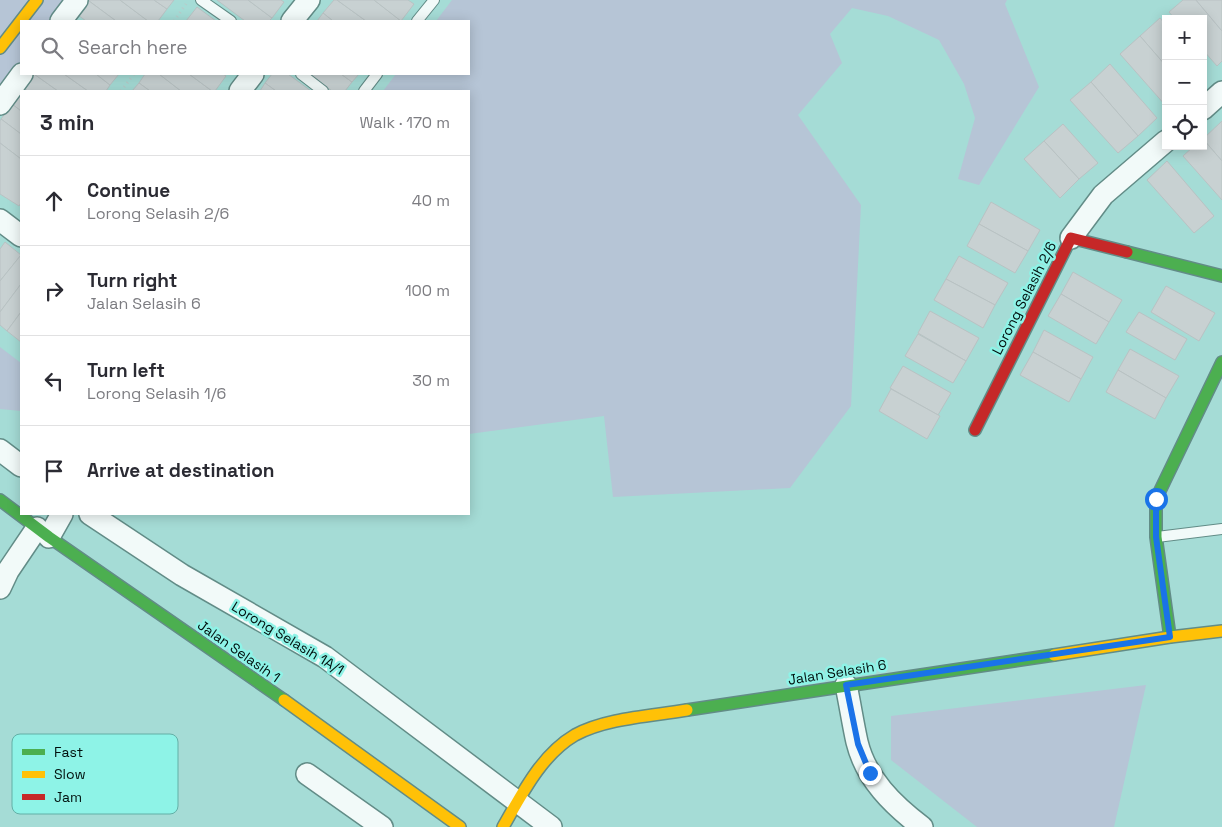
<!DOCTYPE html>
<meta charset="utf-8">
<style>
:root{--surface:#fff;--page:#f7f7f7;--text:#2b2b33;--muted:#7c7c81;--line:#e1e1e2}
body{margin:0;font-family:"Space Grotesk",sans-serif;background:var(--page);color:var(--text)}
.controls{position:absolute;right:15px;top:15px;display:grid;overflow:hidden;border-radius:0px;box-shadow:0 2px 12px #0003}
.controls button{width:45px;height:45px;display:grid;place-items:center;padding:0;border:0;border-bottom:1px solid var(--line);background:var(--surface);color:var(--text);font:25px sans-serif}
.stop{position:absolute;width:15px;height:15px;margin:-11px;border:4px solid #1a73e8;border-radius:50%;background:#fff}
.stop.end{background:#1a73e8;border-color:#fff;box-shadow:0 1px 5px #0008}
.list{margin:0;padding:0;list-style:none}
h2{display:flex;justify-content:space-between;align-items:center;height:65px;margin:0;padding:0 20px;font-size:21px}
h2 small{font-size:16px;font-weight:400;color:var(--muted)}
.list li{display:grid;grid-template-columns:32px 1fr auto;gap:15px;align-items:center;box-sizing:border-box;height:90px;padding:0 20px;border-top:1px solid var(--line)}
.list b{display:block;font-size:19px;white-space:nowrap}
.list p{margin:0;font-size:16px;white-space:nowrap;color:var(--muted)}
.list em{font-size:16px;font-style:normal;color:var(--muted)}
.icon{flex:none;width:28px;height:28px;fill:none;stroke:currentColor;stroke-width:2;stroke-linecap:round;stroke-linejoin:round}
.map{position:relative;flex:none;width:1222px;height:827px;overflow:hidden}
.search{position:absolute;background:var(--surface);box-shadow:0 2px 12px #0003;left:20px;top:20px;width:450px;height:55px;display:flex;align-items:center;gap:12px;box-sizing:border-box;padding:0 18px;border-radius:0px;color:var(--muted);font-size:19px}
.panel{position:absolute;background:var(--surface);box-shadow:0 2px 12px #0003;left:20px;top:90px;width:450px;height:425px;border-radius:0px}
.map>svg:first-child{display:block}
.green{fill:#b6c5d6}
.building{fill:#c8d1d2;stroke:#b9c2c3}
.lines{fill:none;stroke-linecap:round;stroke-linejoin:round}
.lane-casing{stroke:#628c87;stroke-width:12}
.street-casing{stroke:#628c87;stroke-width:24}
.fast-casing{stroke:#628c87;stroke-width:14}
.slow-casing{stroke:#628c87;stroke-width:14}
.jam-casing{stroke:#628c87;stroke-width:14}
.path{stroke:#bac9c8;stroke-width:3;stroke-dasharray:1 4;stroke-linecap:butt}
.lane{stroke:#f2faf9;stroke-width:10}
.street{stroke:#f2faf9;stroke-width:21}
.fast{stroke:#4caf50;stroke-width:11}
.slow{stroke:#ffc107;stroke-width:11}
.jam{stroke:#c62828;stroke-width:11}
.route{stroke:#1a73e8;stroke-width:6}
.labels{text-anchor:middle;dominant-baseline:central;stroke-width:5;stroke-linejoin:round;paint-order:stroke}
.street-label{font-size:14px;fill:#000f0d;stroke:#8ef3e7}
.key{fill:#8ef3e7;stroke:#63afa6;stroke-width:1}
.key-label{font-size:14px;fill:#000f0d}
</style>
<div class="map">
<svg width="1222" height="827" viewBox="0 0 1222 827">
<rect width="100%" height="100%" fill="#a5dcd6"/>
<!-- green -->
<g class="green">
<polygon points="0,0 77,0 61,21 21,21 21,74 0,104"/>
<polygon points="452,0 1007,0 1005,4 1039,87 979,185 958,179 975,118 964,84 939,40 888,16 852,8 830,34 842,63 798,115 861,205 851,406 790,488 613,497 604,416 469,434 469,91 383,91 396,74 469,74 469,21 436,21"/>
<polygon points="0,347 21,363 21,411 0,409"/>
<polygon points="1146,685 1114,827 977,827 891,760 891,716"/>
</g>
<!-- building -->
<g class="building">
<polygon points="90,0 120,0 148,21 116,21 89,1"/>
<polygon points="120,0 154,0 167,9 158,21 148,21"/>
<polygon points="154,0 174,0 167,9"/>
<polygon points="217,0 248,0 272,18 269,21 245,21"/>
<polygon points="248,0 281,0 284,2 272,18"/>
<polygon points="334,0 337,0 366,21 333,21 323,13"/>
<polygon points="337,0 374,0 401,21 366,21"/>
<polygon points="374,0 408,0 414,4 401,21"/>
<polygon points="1183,0 1196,0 1222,31 1222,61 1217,66 1203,50 1203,19 1175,19 1169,12"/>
<polygon points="1196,0 1222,0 1222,31"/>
<polygon points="89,1 116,21 86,21 78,15"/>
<polygon points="197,7 216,21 186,21"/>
<polygon points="323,13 333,21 317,21"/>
<polygon points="1160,18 1166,25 1166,66 1140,36"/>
<polygon points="1140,36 1166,66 1166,106 1120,54"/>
<polygon points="1110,64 1157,118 1138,136 1091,82"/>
<polygon points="34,74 58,91 28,91 24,88"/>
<polygon points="34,74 64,74 88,91 58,91"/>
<polygon points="64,74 96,74 110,85 106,91 88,91"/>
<polygon points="96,74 119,74 110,85"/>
<polygon points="145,74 159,74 181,91 150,91 139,83"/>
<polygon points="159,74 189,74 212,91 181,91"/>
<polygon points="189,74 223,74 226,76 215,91 212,91"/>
<polygon points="272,74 288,74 311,91 276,91 265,83"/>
<polygon points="309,74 341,74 352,82 345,91 332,91"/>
<polygon points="341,74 359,74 352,82"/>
<polygon points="1091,82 1138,136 1118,153 1070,100"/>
<polygon points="139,83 150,91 132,91"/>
<polygon points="265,83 276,91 260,91"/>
<polygon points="21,92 21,111 12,104"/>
<polygon points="12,104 21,111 21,134 1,119"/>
<polygon points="1,119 21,134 21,159 0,143 0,121"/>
<polygon points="1222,121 1222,161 1203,139"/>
<polygon points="1063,124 1098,163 1079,179 1044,141"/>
<polygon points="1203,139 1222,161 1222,200 1183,156 1194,146 1203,146"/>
<polygon points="1044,141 1079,179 1060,198 1024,159"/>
<polygon points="0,143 21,159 21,203 19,206 0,194"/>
<polygon points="1167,161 1214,216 1194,233 1147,180"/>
<polygon points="991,202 1040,230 1028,251 979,224"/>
<polygon points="979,224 1028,251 1015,273 967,246"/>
<polygon points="5,242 21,255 0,281 0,249"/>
<polygon points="21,255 21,284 0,312 0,281"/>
<polygon points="959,256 1008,283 995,305 946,279"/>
<polygon points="1073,272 1122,300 1109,322 1061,294"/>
<polygon points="946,279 995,305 983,328 934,300"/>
<polygon points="21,284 21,312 7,331 0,325 0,312"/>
<polygon points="1166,286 1215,313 1199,341 1151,312"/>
<polygon points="1061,294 1109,322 1096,344 1048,316"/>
<polygon points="930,311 979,338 966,361 918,333"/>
<polygon points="21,312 21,342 7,331"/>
<polygon points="1139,312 1187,339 1175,360 1126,332"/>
<polygon points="1044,330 1093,357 1081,379 1033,352"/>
<polygon points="918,334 966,361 953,383 905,356"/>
<polygon points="1130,349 1179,376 1166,398 1118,370"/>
<polygon points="1033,352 1081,379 1069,402 1020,375"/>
<polygon points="903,366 951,393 938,415 890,388"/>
<polygon points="1118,370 1166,398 1155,419 1106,392"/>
<polygon points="891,389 940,416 927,439 879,411"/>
</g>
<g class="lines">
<defs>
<g id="lane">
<polyline points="201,0 231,21"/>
<polyline points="417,21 434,0"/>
<polyline points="301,74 323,91"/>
<polyline points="364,91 377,74"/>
<polyline points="1157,537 1222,529"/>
</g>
<g id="street">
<polyline points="61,21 77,0"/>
<polyline points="292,21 309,0"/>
<polyline points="240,91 253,74"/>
<polyline points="0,104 22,74"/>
<polyline points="1203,109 1222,92"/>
<polyline points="0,220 21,236"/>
<polyline points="1071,238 1103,195 1166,141"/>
<polyline points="0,450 21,466"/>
<polyline points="90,514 182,575 325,657 551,827"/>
<polyline points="49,537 62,514"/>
<polyline points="0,588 8,571 37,528"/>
<path d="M846,685C850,704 853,724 857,742C866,779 893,805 922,827"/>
<polyline points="307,774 382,827"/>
</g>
<g id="fast">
<polyline points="1127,252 1222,276"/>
<polyline points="0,500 49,537 284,700"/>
<polyline points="1170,637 1156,537 1156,499 1222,362"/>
<polyline points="687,710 1054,655"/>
</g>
<g id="slow">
<polyline points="0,48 37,0"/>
<polyline points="1054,655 1170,637 1222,631"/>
<polyline points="284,700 460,827"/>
<path d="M503,827C522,794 541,755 575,735C606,718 652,716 687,710"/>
</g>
<polyline id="jam" points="975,430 1071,238 1127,252"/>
</defs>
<!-- lane casing -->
<use href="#lane" class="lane-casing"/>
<!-- street casing -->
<use href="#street" class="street-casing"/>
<!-- fast casing -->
<use href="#fast" class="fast-casing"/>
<!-- slow casing -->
<use href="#slow" class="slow-casing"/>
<!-- jam casing -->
<use href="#jam" class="jam-casing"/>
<!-- path -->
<g class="path">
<polyline points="174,21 186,4"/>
<polyline points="121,91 134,74"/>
</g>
<!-- lane -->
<use href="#lane" class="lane"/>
<!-- street -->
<use href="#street" class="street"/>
<!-- fast -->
<use href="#fast" class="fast"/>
<!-- slow -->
<use href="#slow" class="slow"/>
<!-- jam -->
<use href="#jam" class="jam"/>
</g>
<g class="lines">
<!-- route -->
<polyline class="route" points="870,773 858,744 846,685 1170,637 1156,537 1156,499"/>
</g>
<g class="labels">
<!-- street labels -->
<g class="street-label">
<text transform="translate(1024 298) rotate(-63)">Lorong Selasih 2/6</text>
<text transform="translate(288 638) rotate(31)">Lorong Selasih 1A/1</text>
<text transform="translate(239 651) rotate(35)">Jalan Selasih 1</text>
<text transform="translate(837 672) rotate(-9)">Jalan Selasih 6</text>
</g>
</g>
<!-- legend -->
<rect x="12" y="734" width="166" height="80" rx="8" class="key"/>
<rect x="22" y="749" width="23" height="6" fill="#4caf50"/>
<rect x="22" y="771" width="23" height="7" fill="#ffc107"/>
<rect x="22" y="794" width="23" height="6" fill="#c62828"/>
<g class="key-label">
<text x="54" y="757">Fast</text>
<text x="54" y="779">Slow</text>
<text x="54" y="802">Jam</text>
</g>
</svg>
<div class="controls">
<button>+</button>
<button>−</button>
<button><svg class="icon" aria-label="locate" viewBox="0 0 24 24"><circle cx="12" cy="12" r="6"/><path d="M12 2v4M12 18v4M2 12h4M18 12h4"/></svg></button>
</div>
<div class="stop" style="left:1156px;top:499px"></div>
<div class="stop end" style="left:870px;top:773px"></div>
<div class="search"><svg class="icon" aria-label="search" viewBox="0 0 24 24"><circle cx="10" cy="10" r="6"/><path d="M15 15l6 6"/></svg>Search here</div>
<section class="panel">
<h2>3 min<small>Walk · 170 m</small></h2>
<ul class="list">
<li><svg class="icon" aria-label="ahead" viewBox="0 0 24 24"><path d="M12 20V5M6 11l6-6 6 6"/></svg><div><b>Continue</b><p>Lorong Selasih 2/6</p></div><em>40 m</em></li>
<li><svg class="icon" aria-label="right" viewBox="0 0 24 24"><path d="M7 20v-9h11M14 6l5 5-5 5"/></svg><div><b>Turn right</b><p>Jalan Selasih 6</p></div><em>100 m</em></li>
<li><svg class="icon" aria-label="left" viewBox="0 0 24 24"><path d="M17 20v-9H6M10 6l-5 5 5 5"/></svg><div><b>Turn left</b><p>Lorong Selasih 1/6</p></div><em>30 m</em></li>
<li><svg class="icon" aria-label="arrive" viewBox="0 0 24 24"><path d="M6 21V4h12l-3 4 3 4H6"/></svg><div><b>Arrive at destination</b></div></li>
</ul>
</section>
</div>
